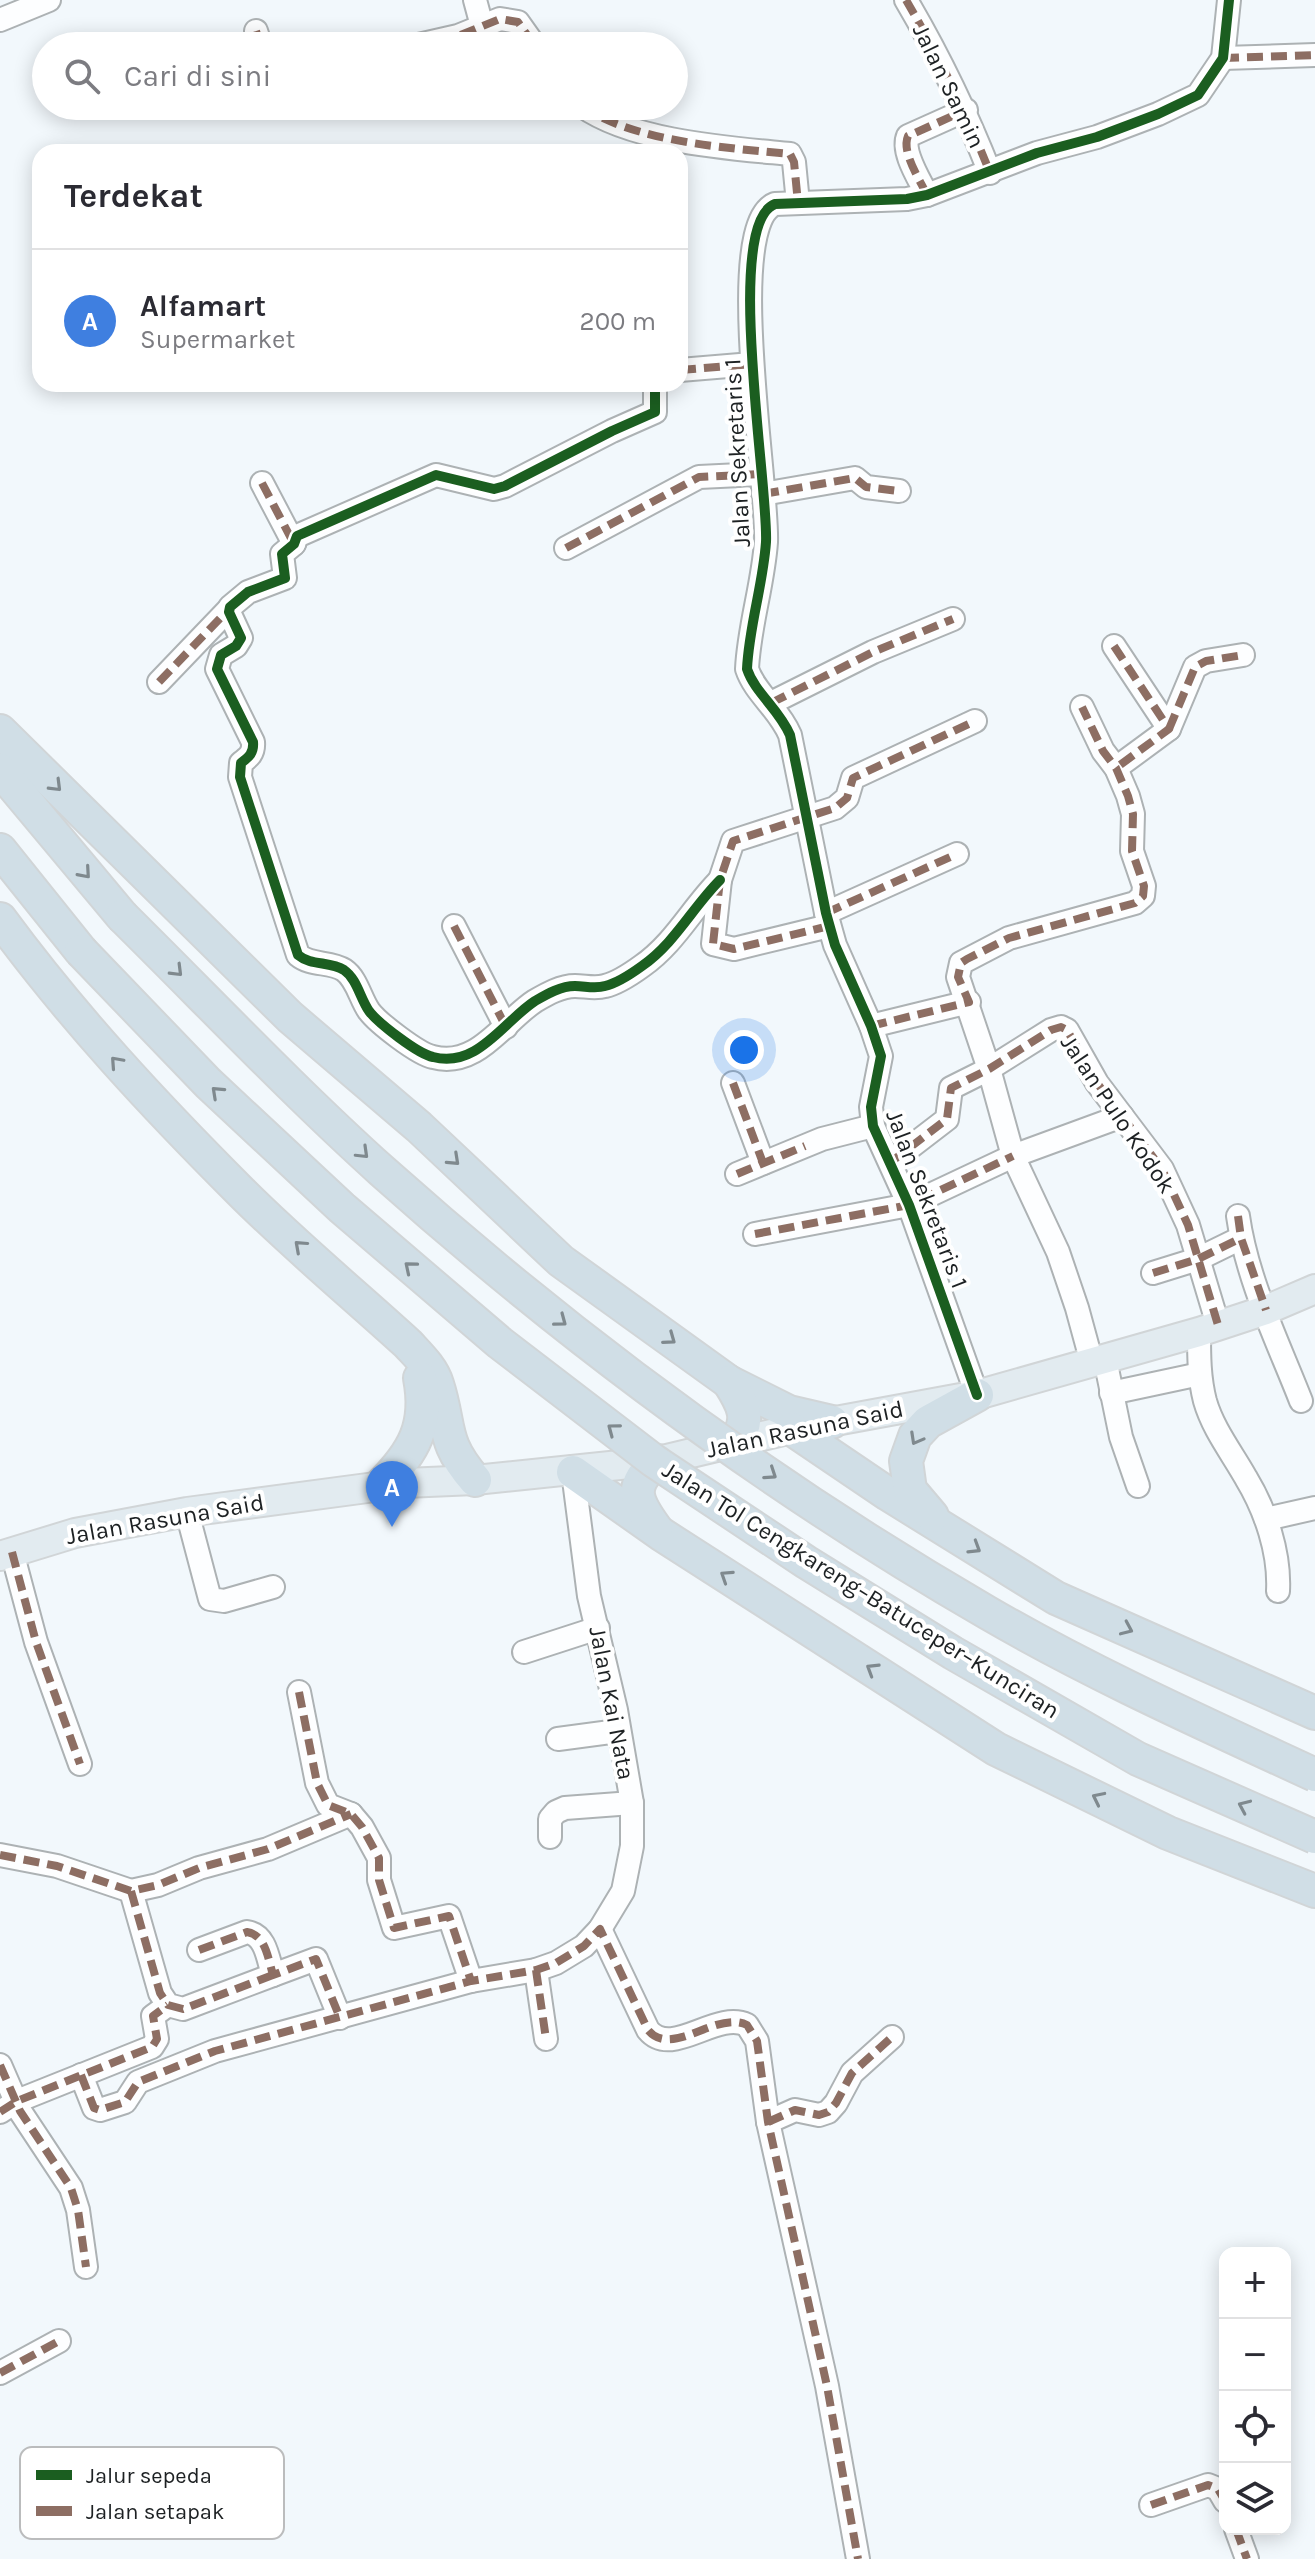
<!DOCTYPE html>
<html lang="id">
<meta charset="utf-8">
<style>
:root{--surface:#fff;--page:#f7f7f7;--text:#2b2b33;--muted:#7c7c81;--line:#e1e1e2;--accent:#686c6f}
body{margin:0;font-family:Karla,sans-serif;background:var(--page);color:var(--text)}
.controls{position:absolute;right:24px;bottom:24px;display:grid;overflow:hidden;border-radius:16px;box-shadow:0 4px 20px #0003}
.controls button{width:72px;height:72px;display:grid;place-items:center;padding:0;border:0;border-bottom:2px solid var(--line);background:var(--surface);color:var(--text);font:40px sans-serif}
.you{position:absolute;left:744px;top:1050px;width:28px;height:28px;margin:-20px;border:6px solid #fff;border-radius:50%;background:#1a73e8;box-shadow:0 0 0 12px #1a73e833}
.badge{display:grid;place-items:center;width:52px;height:52px;border-radius:50%;background:var(--accent);color:#fff;font-size:26px;font-weight:700}
.pin{position:absolute;translate:-50% -66px;filter:drop-shadow(0 2px 4px #0008)}
.pin::after{content:'';position:absolute;top:42px;width:28px;height:24px;background:inherit;clip-path:polygon(0 0,100% 0,50% 100%)}
.list{margin:0;padding:0;list-style:none}
h2{display:flex;justify-content:space-between;align-items:center;height:104px;margin:0;padding:0 32px;font-size:34px}
h2 small{font-size:26px;font-weight:400;color:var(--muted)}
.list li{display:grid;grid-template-columns:52px 1fr auto;gap:24px;align-items:center;box-sizing:border-box;height:144px;padding:0 32px;border-top:2px solid var(--line)}
.list b{display:block;font-size:30px;white-space:nowrap}
.list p{margin:0;font-size:26px;white-space:nowrap;color:var(--muted)}
.list em{font-size:26px;font-style:normal;color:var(--muted)}
.icon{flex:none;width:44px;height:44px;fill:none;stroke:currentColor;stroke-width:2;stroke-linecap:round;stroke-linejoin:round}
.map{position:relative;flex:none;width:1315px;height:2559px;overflow:hidden}
.search{position:absolute;background:var(--surface);box-shadow:0 4px 20px #0003;left:32px;top:32px;width:656px;height:88px;display:flex;align-items:center;gap:20px;box-sizing:border-box;padding:0 28px;border-radius:44px;color:var(--muted);font-size:30px}
.panel{position:absolute;background:var(--surface);box-shadow:0 4px 20px #0003;left:32px;top:144px;width:656px;height:248px;border-radius:24px}
.map>svg:first-child{display:block}
.lines{fill:none;stroke-linecap:round;stroke-linejoin:round}
.minor-casing{stroke:#adb2b4;stroke-width:26}
.major-casing{stroke:#d1d5d7;stroke-width:32}
.highway-casing{stroke:#d1d5d7;stroke-width:36}
.minor{stroke:#fdfeff;stroke-width:22}
.major{stroke:#e2ebf0;stroke-width:28}
.highway{stroke:#d0dee6;stroke-width:32}
.highway-bridge-casing{stroke:#d1d5d7;stroke-width:36;stroke-linecap:butt}
.highway-bridge{stroke:#d0dee6;stroke-width:32}
.quiet{stroke:#8d6e63;stroke-width:8;stroke-dasharray:16 8;stroke-linecap:butt}
.cycleway-casing{stroke:#fff;stroke-width:15}
.cycleway{stroke:#1b5e20;stroke-width:10}
.oneway{stroke:#7f898e}
.labels{text-anchor:middle;dominant-baseline:central;stroke-width:8;stroke-linejoin:round;paint-order:stroke}
.street-label{font-size:24px;fill:#1d2123;stroke:#fff}
.key{fill:#fff;stroke:#bbbcbd;stroke-width:2}
.key-label{font-size:22px;fill:#1d2123}
</style>
<div class="map">
<svg width="1315" height="2559" viewBox="0 0 1315 2559">
<rect width="100%" height="100%" fill="#f2f8fc"/>
<g class="lines">
<defs>
<g id="minor">
<polyline points="475,0 482,26"/>
<path d="M906,0C939,56 966,112 990,173"/>
<polyline points="0,20 49,0"/>
<polyline points="256,31 261,46"/>
<polyline points="414,46 458,36 500,19 518,22 535,46"/>
<polyline points="1223,58 1315,55"/>
<path d="M582,106C633,142 729,148 790,154L794,162L798,203"/>
<path d="M927,195C920,180 901,152 908,136L966,110"/>
<polyline points="680,370 752,364"/>
<path d="M655,384V412L612,431L505,486L494,489L436,475L297,536L294,544L282,554L285,578L248,592L230,607L229,612L241,638L236,646L221,655L217,669L253,742C254,753 249,757 241,763L240,777L298,955C311,966 330,961 344,970C357,979 360,998 369,1011C378,1023 418,1054 433,1057C477,1069 504,1021 535,1001C547,994 561,986 575,986C585,986 595,989 605,986C618,983 631,974 642,966C675,943 692,908 720,880"/>
<polyline points="262,483 294,544"/>
<polyline points="763,494 855,478 866,487 899,491"/>
<polyline points="566,548 699,477 761,474"/>
<polyline points="1114,646 1169,729 1116,768"/>
<polyline points="159,682 229,609"/>
<polyline points="771,703 873,652 953,619"/>
<polyline points="1082,707 1103,751 1116,768 1128,796 1133,814 1132,851 1144,886 1143,896 1135,903 1009,938 961,963 958,977 989,1069 1013,1156 1058,1252 1077,1308 1092,1363"/>
<polyline points="1169,729 1195,667 1206,661 1243,655"/>
<polyline points="826,913 957,854"/>
<polyline points="454,926 506,1027"/>
<polyline points="829,926 734,949 713,944 720,880 733,841 835,808 847,798 853,778 975,721"/>
<polyline points="871,1026 969,1002"/>
<polyline points="733,1083 763,1163"/>
<polyline points="891,1162 947,1119 951,1088 989,1069 1051,1030 1061,1027 1067,1030 1097,1083 1162,1169 1188,1225 1218,1325"/>
<polyline points="737,1174 822,1139 873,1126"/>
<path d="M1238,1216C1247,1280 1278,1342 1301,1401"/>
<polyline points="755,1234 909,1205 1013,1156 1122,1116"/>
<polyline points="1153,1273 1198,1259 1241,1238"/>
<path d="M1199,1332C1199,1355 1199,1378 1205,1401C1213,1429 1232,1453 1246,1478C1266,1511 1280,1553 1278,1591"/>
<polyline points="1105,1359 1121,1437 1138,1486"/>
<polyline points="1111,1393 1200,1374"/>
<path d="M977,1395L909,1205L873,1126L871,1107L881,1056L871,1026L835,945L826,913L790,735C779,709 755,693 747,669C749,626 763,585 766,542C769,488 723,224 775,204L907,199L927,195L1037,153L1097,137L1158,114L1198,95L1223,58L1229,0"/>
<polyline points="187,1512 210,1599 224,1601 273,1587"/>
<polyline points="1266,1519 1315,1508"/>
<polyline points="12,1552 36,1642 80,1764"/>
<polyline points="524,1652 598,1628"/>
<polyline points="299,1692 317,1783 328,1805 351,1814 362,1827 379,1858 379,1880 394,1928 449,1916 471,1981"/>
<polyline points="558,1739 618,1731"/>
<polyline points="550,1837 550,1819 556,1812 565,1808 632,1803"/>
<polyline points="0,1855 57,1866 131,1891 158,1885 199,1868 268,1849 351,1814"/>
<polyline points="131,1891 160,1993 168,2005 183,2009 273,1975"/>
<path d="M600,1929L648,2030C672,2059 716,2010 747,2025L757,2041L768,2122L827,2386L858,2559"/>
<path d="M199,1950L247,1932C266,1935 268,1959 273,1975L316,1959L340,2018"/>
<polyline points="536,1970 546,2039"/>
<polyline points="0,2065 20,2111 71,2188 78,2210 86,2267"/>
<polyline points="81,2075 94,2108 100,2110 125,2102 138,2082 215,2051 471,1981 536,1970 556,1963 584,1946 600,1929 623,1891 632,1846 632,1803 616,1710 589,1596 573,1472"/>
<polyline points="0,2112 17,2101 152,2047 157,2039 153,2016 168,2005"/>
<polyline points="768,2122 795,2110 819,2115 828,2112 836,2103 852,2073 892,2037"/>
<polyline points="0,2373 59,2341"/>
<polyline points="1151,2505 1208,2485 1218,2489 1225,2501"/>
<polyline points="1236,2529 1247,2559"/>
</g>
<polyline id="major" points="0,1556 75,1533 187,1512 405,1483 475,1480 658,1461 792,1429 977,1395 1199,1332 1266,1310 1315,1289"/>
<g id="highway">
<polyline points="0,731 290,1017 419,1127 561,1261 729,1382 789,1412 832,1422"/>
<polyline points="0,770 122,916"/>
<polyline points="0,850 81,951"/>
<path d="M0,919C72,1017 155,1106 241,1192C294,1245 352,1293 408,1344C419,1356 432,1368 437,1384C451,1427 441,1441 475,1480"/>
<path d="M729,1382C743,1404 753,1421 733,1443"/>
<polyline points="792,1429 888,1494 1056,1598 1315,1713"/>
<polyline points="573,1472 661,1534 996,1749 1168,1833 1315,1891"/>
<path d="M381,1485C414,1452 429,1425 420,1378"/>
<polyline points="932,1516 910,1490 906,1461 915,1436 928,1422 977,1395"/>
<path d="M656,1529C635,1500 628,1486 658,1461"/>
</g>
</defs>
<!-- minor casing -->
<use href="#minor" class="minor-casing"/>
<!-- major casing -->
<use href="#major" class="major-casing"/>
<!-- highway casing -->
<use href="#highway" class="highway-casing"/>
<!-- minor -->
<use href="#minor" class="minor"/>
<!-- major -->
<use href="#major" class="major"/>
<!-- highway -->
<use href="#highway" class="highway"/>
<defs>
<g id="highway-bridge">
<path d="M122,916C208,1001 292,1090 382,1171C568,1337 772,1488 988,1613C1093,1674 1205,1724 1315,1775"/>
<polyline points="81,951 208,1083 342,1208 500,1343 654,1461 806,1562 953,1653 1138,1759 1315,1837"/>
</g>
</defs>
<!-- highway-bridge casing -->
<use href="#highway-bridge" class="highway-bridge-casing"/>
<!-- highway-bridge -->
<use href="#highway-bridge" class="highway-bridge"/>
<!-- quiet -->
<g class="quiet">
<path d="M906,0C939,56 966,112 990,173"/>
<polyline points="256,31 261,46"/>
<polyline points="414,46 458,36 500,19 518,22 535,46"/>
<polyline points="1223,58 1315,55"/>
<path d="M582,106C633,142 729,148 790,154L794,162L798,203"/>
<path d="M927,195C920,180 901,152 908,136L966,110"/>
<polyline points="680,370 752,364"/>
<polyline points="262,483 294,544"/>
<polyline points="763,494 855,478 866,487 899,491"/>
<polyline points="566,548 699,477 761,474"/>
<polyline points="1114,646 1169,729 1116,768"/>
<polyline points="159,682 229,609"/>
<polyline points="771,703 873,652 953,619"/>
<polyline points="1169,729 1195,667 1206,661 1243,655"/>
<polyline points="826,913 957,854"/>
<polyline points="454,926 506,1027"/>
<polyline points="829,926 734,949 713,944 720,880 733,841 835,808 847,798 853,778 975,721"/>
<polyline points="871,1026 969,1002 958,977 961,963 967,959 1009,938 1135,903 1143,896 1144,886 1132,851 1133,814 1128,796 1116,768 1103,751 1082,707"/>
<polyline points="733,1083 763,1163"/>
<polyline points="891,1162 947,1119 951,1088 989,1069 1051,1030 1061,1027 1067,1030 1097,1083 1162,1169 1188,1225 1218,1325"/>
<polyline points="737,1174 805,1146"/>
<polyline points="1238,1216 1241,1238 1266,1310"/>
<polyline points="755,1234 909,1205 1013,1156"/>
<polyline points="1153,1273 1198,1259 1241,1238"/>
<polyline points="12,1552 36,1642 80,1764"/>
<polyline points="299,1692 317,1783 328,1805 351,1814 362,1827 379,1858 379,1880 394,1928 449,1916 471,1981"/>
<polyline points="0,1855 57,1866 131,1891 158,1885 199,1868 268,1849 351,1814"/>
<polyline points="131,1891 160,1993 168,2005 183,2009 273,1975"/>
<path d="M199,1950L247,1932C266,1935 268,1959 273,1975L316,1959L340,2018"/>
<polyline points="536,1970 546,2039"/>
<polyline points="0,2065 20,2111 71,2188 78,2210 86,2267"/>
<path d="M81,2075L94,2108L100,2110L125,2102L138,2082L215,2051L471,1981L536,1970L556,1963L584,1946L600,1929L648,2030C672,2059 716,2010 747,2025L757,2041L768,2122L827,2386L858,2559"/>
<polyline points="0,2112 17,2101 152,2047 157,2039 153,2016 168,2005"/>
<polyline points="768,2122 795,2110 819,2115 828,2112 836,2103 852,2073 892,2037"/>
<polyline points="0,2373 59,2341"/>
<polyline points="1151,2505 1208,2485 1218,2489 1225,2501"/>
<polyline points="1236,2529 1247,2559"/>
</g>
<defs>
<g id="cycleway">
<path d="M655,384V412L612,431L505,486L494,489L436,475L297,536L294,544L282,554L285,578L248,592L230,607L229,612L241,638L236,646L221,655L217,669L253,742C254,753 249,757 241,763L240,777L298,955C311,966 330,961 344,970C357,979 360,998 369,1011C378,1023 418,1054 433,1057C477,1069 504,1021 535,1001C547,994 561,986 575,986C585,986 595,989 605,986C618,983 631,974 642,966C675,943 692,908 720,880"/>
<path d="M977,1395L909,1205L873,1126L871,1107L881,1056L871,1026L835,945L826,913L790,735C779,709 755,693 747,669C749,626 763,585 766,542C769,488 723,224 775,204L907,199L927,195L1037,153L1097,137L1158,114L1198,95L1223,58L1229,0"/>
</g>
</defs>
<!-- cycleway casing -->
<use href="#cycleway" class="cycleway-casing"/>
<!-- cycleway -->
<use href="#cycleway" class="cycleway"/>
</g>
<!-- one-way arrows -->
<defs><path id="oneway-chevron" d="M-2-3.5L2.5 0L-2 3.5" fill="none" stroke-width="1.6" stroke-linecap="round" stroke-linejoin="round" transform="scale(2)"/></defs>
<g class="oneway">
<use href="#oneway-chevron" transform="translate(56 786) rotate(45)"/>
<use href="#oneway-chevron" transform="translate(85 873) rotate(49)"/>
<use href="#oneway-chevron" transform="translate(177 971) rotate(45)"/>
<use href="#oneway-chevron" transform="translate(116 1062) rotate(-132)"/>
<use href="#oneway-chevron" transform="translate(217 1092) rotate(-137)"/>
<use href="#oneway-chevron" transform="translate(363 1153) rotate(44)"/>
<use href="#oneway-chevron" transform="translate(454 1160) rotate(43)"/>
<use href="#oneway-chevron" transform="translate(300 1246) rotate(-138)"/>
<use href="#oneway-chevron" transform="translate(410 1267) rotate(-140)"/>
<use href="#oneway-chevron" transform="translate(561 1321) rotate(37)"/>
<use href="#oneway-chevron" transform="translate(670 1339) rotate(36)"/>
<use href="#oneway-chevron" transform="translate(613 1429) rotate(-143)"/>
<use href="#oneway-chevron" transform="translate(916 1439) rotate(119)"/>
<use href="#oneway-chevron" transform="translate(771 1474) rotate(34)"/>
<use href="#oneway-chevron" transform="translate(975 1548) rotate(32)"/>
<use href="#oneway-chevron" transform="translate(726 1576) rotate(-147)"/>
<use href="#oneway-chevron" transform="translate(1127 1629) rotate(24)"/>
<use href="#oneway-chevron" transform="translate(872 1669) rotate(-148)"/>
<use href="#oneway-chevron" transform="translate(1098 1798) rotate(-154)"/>
<use href="#oneway-chevron" transform="translate(1244 1806) rotate(-156)"/>
</g>
<g class="labels">
<!-- street labels -->
<g class="street-label">
<text transform="translate(949 86) rotate(64)">Jalan Samin</text>
<text transform="translate(737 453) rotate(-93)">Jalan Sekretaris 1</text>
<text transform="translate(1118 1114) rotate(56)">Jalan Pulo Kodok</text>
<text transform="translate(927 1199) rotate(69)">Jalan Sekretaris 1</text>
<text transform="translate(805 1429) rotate(-12)">Jalan Rasuna Said</text>
<text transform="translate(165 1519) rotate(-10)">Jalan Rasuna Said</text>
<text transform="translate(861 1590) rotate(32)">Jalan Tol Cengkareng–Batuceper–Kunciran</text>
<text transform="translate(612 1703) rotate(79)">Jalan Kai Nata</text>
</g>
</g>
<!-- legend -->
<rect x="20" y="2447" width="264" height="92" rx="12" class="key"/>
<rect x="36" y="2470" width="36" height="10" fill="#1b5e20"/>
<rect x="36" y="2506" width="36" height="10" fill="#8d6e63"/>
<g class="key-label">
<text x="86" y="2483">Jalur sepeda</text>
<text x="86" y="2519">Jalan setapak</text>
</g>
</svg>
<div class="controls">
<button>+</button>
<button>−</button>
<button><svg class="icon" aria-label="locate" viewBox="0 0 24 24"><circle cx="12" cy="12" r="6"/><path d="M12 2v4M12 18v4M2 12h4M18 12h4"/></svg></button>
<button><svg class="icon" aria-label="layers" viewBox="0 0 24 24"><path d="M12 4l9 5-9 5-9-5zM3 14l9 5 9-5"/></svg></button>
</div>
<div class="you"></div>
<div class="pin badge" style="left:392px;top:1527px;background:#3f7fe0">A</div>
<div class="search"><svg class="icon" aria-label="search" viewBox="0 0 24 24"><circle cx="10" cy="10" r="6"/><path d="M15 15l6 6"/></svg>Cari di sini</div>
<section class="panel">
<h2>Terdekat<small></small></h2>
<ul class="list">
<li><span class="badge" style="background:#3f7fe0">A</span><div><b>Alfamart</b><p>Supermarket</p></div><em>200 m</em></li>
</ul>
</section>
</div>
